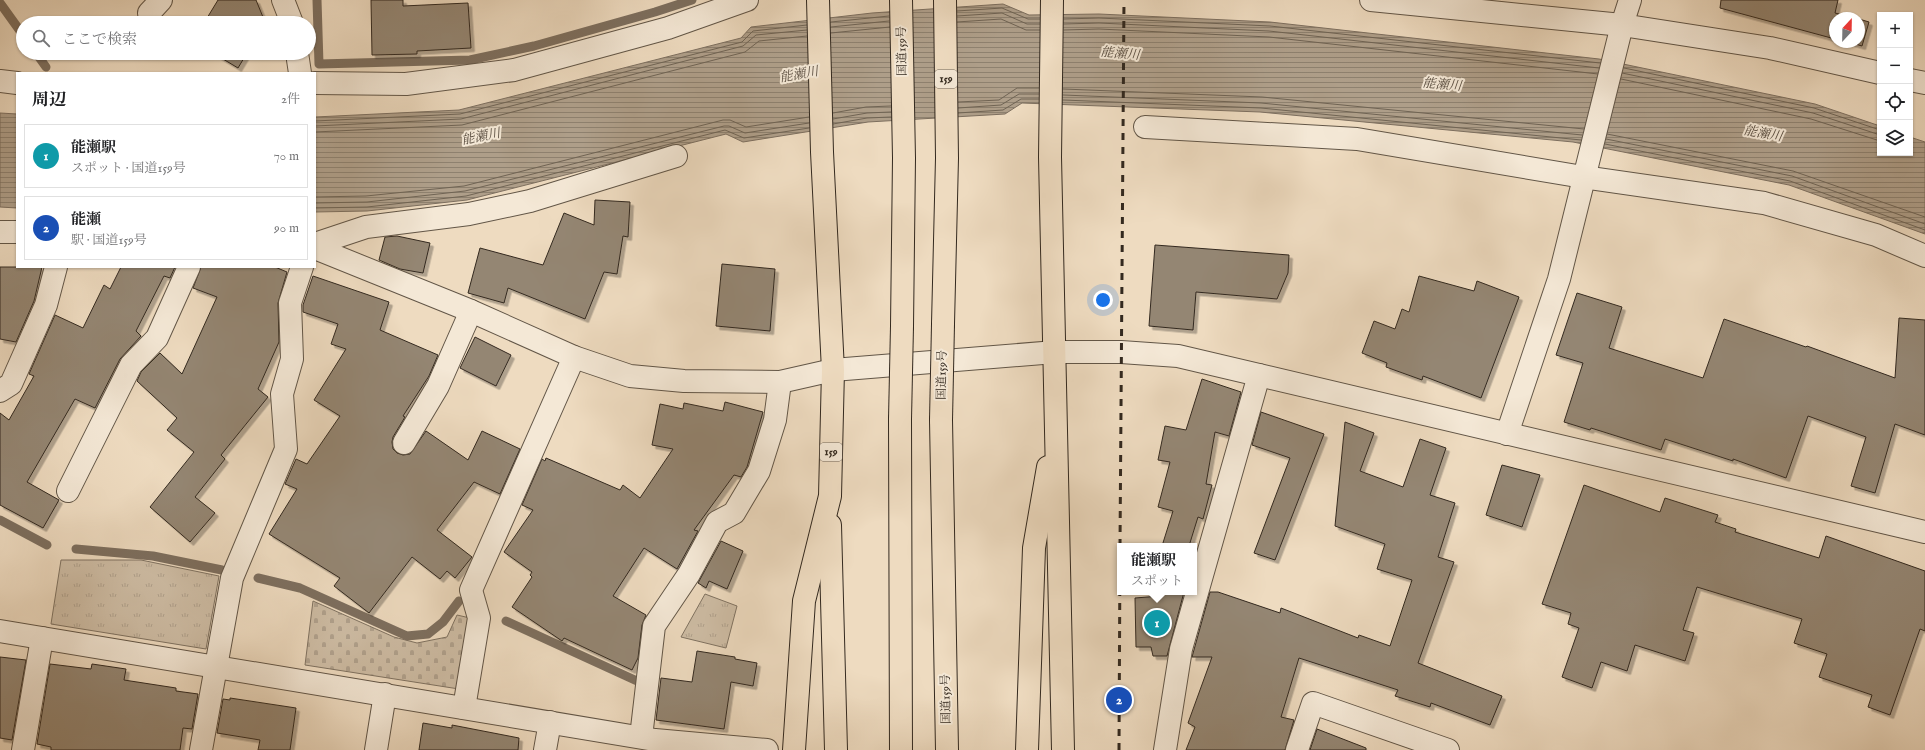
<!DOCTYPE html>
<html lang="ja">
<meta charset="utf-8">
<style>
:root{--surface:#fff;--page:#f2f2f2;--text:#202124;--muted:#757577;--line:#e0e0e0;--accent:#8f2418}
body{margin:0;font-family:"IM FELL English","Noto Serif JP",serif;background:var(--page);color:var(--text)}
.controls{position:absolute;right:12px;top:12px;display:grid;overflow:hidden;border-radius:0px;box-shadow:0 1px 3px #0004}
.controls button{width:36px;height:36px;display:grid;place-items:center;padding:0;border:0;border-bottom:1px solid var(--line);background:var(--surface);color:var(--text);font:20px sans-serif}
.compass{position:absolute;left:1829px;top:12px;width:36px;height:36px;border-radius:50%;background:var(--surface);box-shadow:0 1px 3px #0004;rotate:22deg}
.you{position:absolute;left:1103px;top:300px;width:14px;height:14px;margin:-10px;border:3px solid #fff;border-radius:50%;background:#1a73e8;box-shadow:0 0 0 6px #1a73e833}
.badge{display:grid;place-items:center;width:26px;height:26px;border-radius:50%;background:var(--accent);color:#fff;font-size:13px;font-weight:700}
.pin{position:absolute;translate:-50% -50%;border:2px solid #fff;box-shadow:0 1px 4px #0006}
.popup{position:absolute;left:1117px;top:543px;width:80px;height:52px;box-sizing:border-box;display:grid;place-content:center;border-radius:0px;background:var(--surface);filter:drop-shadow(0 1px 3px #0005);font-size:13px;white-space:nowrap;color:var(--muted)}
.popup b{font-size:15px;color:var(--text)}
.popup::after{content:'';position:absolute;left:50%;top:100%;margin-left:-8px;border:8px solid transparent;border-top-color:var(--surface)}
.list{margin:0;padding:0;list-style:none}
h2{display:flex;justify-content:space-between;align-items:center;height:52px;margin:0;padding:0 16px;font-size:17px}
h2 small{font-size:13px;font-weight:400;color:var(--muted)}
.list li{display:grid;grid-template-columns:26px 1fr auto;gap:12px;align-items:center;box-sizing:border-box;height:64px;margin:0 8px 8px;padding:0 8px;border:1px solid var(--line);border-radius:0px}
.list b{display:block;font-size:15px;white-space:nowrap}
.list p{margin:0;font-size:13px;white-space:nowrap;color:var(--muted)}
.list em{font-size:13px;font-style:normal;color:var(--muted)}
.icon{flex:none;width:22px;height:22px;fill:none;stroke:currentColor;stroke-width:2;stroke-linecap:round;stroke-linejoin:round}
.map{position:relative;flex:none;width:1925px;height:750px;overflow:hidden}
.search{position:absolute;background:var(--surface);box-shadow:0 1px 3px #0004;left:16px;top:16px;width:300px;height:44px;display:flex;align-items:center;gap:10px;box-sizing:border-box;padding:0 14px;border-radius:22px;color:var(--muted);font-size:15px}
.panel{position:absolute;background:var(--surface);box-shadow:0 1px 3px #0004;left:16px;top:72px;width:300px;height:196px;border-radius:0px}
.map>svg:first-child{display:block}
.grass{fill:url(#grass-tufts);stroke:#807362}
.cemetery{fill:url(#cemetery-stones);stroke:#807362}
.water{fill:url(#water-rules);stroke:#7d6f5f}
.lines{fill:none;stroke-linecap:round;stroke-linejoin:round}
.shore{stroke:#706454;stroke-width:1}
.stream{stroke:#7d6f5f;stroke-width:9}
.building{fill:#948673;stroke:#33291f;filter:url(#shadow)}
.minor-casing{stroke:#625647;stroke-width:24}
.highway-casing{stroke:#33291f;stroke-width:24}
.minor{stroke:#f4e8d6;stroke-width:22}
.highway{stroke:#eedbc0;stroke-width:22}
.rail{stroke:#33291f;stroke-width:3;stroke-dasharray:7 7;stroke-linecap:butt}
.highway-bridge-casing{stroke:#33291f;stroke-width:24;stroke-linecap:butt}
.highway-bridge{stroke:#eedbc0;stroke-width:22}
.labels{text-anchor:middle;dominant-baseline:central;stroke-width:4;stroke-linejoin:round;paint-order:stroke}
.shield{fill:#f4e8d6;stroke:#6d6256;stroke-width:1}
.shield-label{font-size:11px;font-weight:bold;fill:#33291f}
.street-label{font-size:12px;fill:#33291f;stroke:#f4e8d6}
.water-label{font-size:13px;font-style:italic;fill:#584c3f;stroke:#f4e8d6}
</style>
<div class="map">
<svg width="1925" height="750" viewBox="0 0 1925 750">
<defs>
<pattern id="grass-tufts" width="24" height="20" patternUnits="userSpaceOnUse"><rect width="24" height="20" fill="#cebda5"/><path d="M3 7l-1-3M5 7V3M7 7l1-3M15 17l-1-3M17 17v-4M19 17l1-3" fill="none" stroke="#b1a28e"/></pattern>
<pattern id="cemetery-stones" width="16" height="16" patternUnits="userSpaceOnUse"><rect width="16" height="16" fill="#cebda5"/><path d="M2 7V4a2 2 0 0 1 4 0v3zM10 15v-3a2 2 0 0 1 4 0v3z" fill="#b1a28e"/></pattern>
<pattern id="water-rules" width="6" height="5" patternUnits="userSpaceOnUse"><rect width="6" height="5" fill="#ae9e89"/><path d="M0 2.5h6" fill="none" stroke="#8e816f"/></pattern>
<filter id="shadow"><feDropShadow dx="3.5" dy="3.5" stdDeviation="0" flood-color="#0004"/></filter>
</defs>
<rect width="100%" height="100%" fill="#eedbc0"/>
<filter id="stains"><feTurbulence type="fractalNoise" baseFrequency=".005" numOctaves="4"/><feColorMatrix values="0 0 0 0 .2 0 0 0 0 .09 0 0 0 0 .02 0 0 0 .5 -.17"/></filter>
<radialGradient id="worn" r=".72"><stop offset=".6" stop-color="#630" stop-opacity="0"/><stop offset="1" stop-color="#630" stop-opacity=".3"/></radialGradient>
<!-- grass -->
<g class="grass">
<polygon points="61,560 141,560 219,576 206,649 51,624"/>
<polygon points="705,594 737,606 726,648 681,637"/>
</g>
<!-- cemetery -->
<polygon class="cemetery" points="313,601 394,637 417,643 447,637 457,615 470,618 459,689 305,665"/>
<!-- water -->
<g class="water">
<polygon points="1003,4 1029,15 1099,14 1270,22 1599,59 1815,104 1880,126 1880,153 1910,153 1910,137 1925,142 1925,234 1789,185 1573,142 1260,112 1022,103 1005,114 868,122 743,142 726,134 467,200 367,211 315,212 315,117 459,110 741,38 751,27 872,13"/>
<polygon points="0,113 17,114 17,208 0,207"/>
</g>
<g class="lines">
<!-- shore -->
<g class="shore">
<polyline points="957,11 1002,8 1028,19 1040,19"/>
<polyline points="957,16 1002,13 1027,24 1040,24"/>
<polyline points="1064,19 1099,18 1270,26 1600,63"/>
<polyline points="831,22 889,16"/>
<polyline points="957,22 1001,19 1026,30 1040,30"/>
<polyline points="1064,24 1099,23 1269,31 1599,68"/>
<polyline points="831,27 889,21"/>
<polyline points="1064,30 1099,29 1269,37 1598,74"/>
<polyline points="831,33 890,27"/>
<polyline points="1624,68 1814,108 1880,130"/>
<polyline points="1622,73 1813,113 1880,135"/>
<polyline points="1621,79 1811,119 1880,141"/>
<polyline points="1063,89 1262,97 1584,129"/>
<polyline points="1063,95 1261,103 1582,135"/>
<polyline points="1063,100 1261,108 1581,140"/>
<polyline points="958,102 999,100 1017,88 1039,88"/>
<polyline points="958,108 1001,105 1019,94 1039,94"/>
<polyline points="833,113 866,107 891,106"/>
<polyline points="958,113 1003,110 1021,99 1039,99"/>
<polyline points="833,119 867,113 891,112"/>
<polyline points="315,121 460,114 742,42 753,31 807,25"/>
<polyline points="833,124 867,118 891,117"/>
<polyline points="315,126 461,119 743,46 756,35 807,30"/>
<polyline points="315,132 462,125 745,52 759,41 807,36"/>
<polyline points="1607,134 1793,171 1925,217"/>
<polyline points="1606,139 1792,176 1925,224"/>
<polyline points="1605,144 1790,181 1925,230"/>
<polyline points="315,197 366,196 464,186 723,120 730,120 746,127 809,117"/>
<polyline points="315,203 367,202 465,191 724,126 729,126 745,133 809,123"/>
<polyline points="315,208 367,207 466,196 725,130 744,138 809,128"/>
</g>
<!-- stream -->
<g class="stream">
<polyline points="317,0 319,64 470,60 534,46 655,12 692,0"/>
<polyline points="0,3 23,35"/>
<polyline points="36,53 46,67"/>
<polyline points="0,520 47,545"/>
<polyline points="76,549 153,556 222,570"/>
<polyline points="258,578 300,588 407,636 428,634 443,622 459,601"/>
<polyline points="506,621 637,681"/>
</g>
</g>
<!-- building -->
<g class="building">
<polygon points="218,0 256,0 265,22 204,23"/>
<polygon points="371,0 403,0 403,6 468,3 471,48 417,51 417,54 372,55"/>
<polygon points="1721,0 1838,0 1835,13 1855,18 1835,18 1835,39 1720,8"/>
<polygon points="1859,19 1869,22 1862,46 1848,42 1859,42"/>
<polygon points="213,53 247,53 238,68"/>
<polygon points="595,200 630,202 628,237 623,236 617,274 604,272 585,319 508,288 504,303 468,293 480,248 543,265 564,213 594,225"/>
<polygon points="397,236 430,243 423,273 400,269 379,260 385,237"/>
<polygon points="1155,245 1289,255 1288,273 1277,299 1196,292 1193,330 1149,326"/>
<polygon points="722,264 775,269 770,331 716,326"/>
<polygon points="0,267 42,267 34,301 16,342 0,339"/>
<polygon points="121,267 175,267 170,278 164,276 136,331 141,336 120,359 95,408 75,399 27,482 59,500 43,528 0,505 0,413 9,420 34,376 29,374 55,315 83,328 104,285 110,289"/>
<polygon points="201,267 275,267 287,272 278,303 279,342 258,389 268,397 221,455 225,459 195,497 215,513 190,542 150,507 194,452 167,430 177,418 137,381 141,372 160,353 182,374 217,297 193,288"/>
<polygon points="313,276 389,302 380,330 438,355 429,376 403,416 405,417 393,437 392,442 393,449 397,453 403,455 410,454 426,431 468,460 482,431 520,449 500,494 474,482 437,530 472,557 455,578 447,571 440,579 412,557 369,613 334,586 340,578 269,534 297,489 285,484 296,459 307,464 340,416 314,400 346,349 331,344 338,324 303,312 303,305"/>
<polygon points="1419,276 1474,291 1477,281 1519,297 1481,398 1423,376 1422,380 1386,367 1387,363 1362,353 1374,321 1395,329 1402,309 1409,312"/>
<polygon points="1577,293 1622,307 1609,348 1703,378 1724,319 1806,347 1807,346 1895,378 1899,318 1925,320 1925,435 1895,424 1875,493 1851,486 1866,437 1808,416 1786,478 1733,459 1733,461 1665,439 1661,450 1591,428 1590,430 1564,422 1583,363 1556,355"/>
<polygon points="475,337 511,355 496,386 460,368"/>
<polygon points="1202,379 1241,392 1229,436 1215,432 1206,484 1212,485 1203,519 1198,517 1189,546 1162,546 1173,511 1158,507 1170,462 1158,460 1165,426 1186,430"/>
<polygon points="725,402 763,412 747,467 741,477 734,475 694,530 698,531 677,569 644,548 613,596 646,615 642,625 638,658 632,670 564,638 562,641 512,607 532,577 530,575 532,572 504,552 533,510 522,505 542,459 545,461 546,458 620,490 623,485 640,498 673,449 652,445 660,404 683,409 684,403 723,411"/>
<polygon points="1261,412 1324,434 1275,560 1254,553 1290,458 1252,445"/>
<polygon points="1345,422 1374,433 1360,471 1403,487 1420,439 1446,448 1430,495 1455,503 1438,557 1454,562 1418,663 1502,696 1490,725 1431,703 1430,707 1395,696 1398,690 1299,658 1281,717 1294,720 1285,750 1186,750 1195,727 1188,723 1212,657 1192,657 1210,592 1218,592 1280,613 1281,608 1358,638 1359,635 1390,646 1412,580 1377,569 1385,544 1335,526"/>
<polygon points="1502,465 1540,475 1522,527 1486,515"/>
<polygon points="1584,485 1660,512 1665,498 1718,515 1715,522 1736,529 1735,532 1819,558 1826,536 1925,571 1925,631 1920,629 1890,715 1868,707 1872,695 1819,677 1827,654 1794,643 1802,619 1697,587 1683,630 1694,633 1685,661 1635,645 1627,671 1601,662 1592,688 1562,677 1579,628 1568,624 1571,613 1542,604"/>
<polygon points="721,541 743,551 727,589 709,581 706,588 698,583"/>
<polygon points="1161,592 1184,592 1167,656 1153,656 1151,647 1136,647 1135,598 1160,596"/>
<polygon points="697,651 735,657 735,659 757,663 753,686 731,682 724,729 656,720 661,678 692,682"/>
<polygon points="0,657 26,660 12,740 0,738"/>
<polygon points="50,664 91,669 92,664 126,669 124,680 176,688 176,691 198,694 192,729 183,728 180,750 51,750 51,747 37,744"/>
<polygon points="230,698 296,708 290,750 258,750 260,740 217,733 223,699 230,700"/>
<polygon points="423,723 452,728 452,725 519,738 518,750 419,750"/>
<polygon points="1317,729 1366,748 1366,750 1310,750"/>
</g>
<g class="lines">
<defs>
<g id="minor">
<polyline points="283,0 292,23"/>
<polyline points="1371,0 1622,25 1770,48 1880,73"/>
<polyline points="149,13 161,0"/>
<polyline points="297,53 300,73"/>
<polyline points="1910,80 1925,83"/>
<polyline points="0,81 17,83"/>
<polyline points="315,83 406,84 514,70 668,28 747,0"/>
<polyline points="1145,127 1357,139 1583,177 1764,203 1876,235 1925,256"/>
<polyline points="0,232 17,232"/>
<polyline points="315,244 366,227 469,214 530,201 676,156"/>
<polyline points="315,248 471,311 574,357 630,376 684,381 780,382 833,370 1055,352 1121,352 1178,356 1925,532"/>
<polyline points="0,391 11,384 46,305 56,267"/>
<polyline points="1507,434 1559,279 1622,25 1630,0"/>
<polyline points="404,443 438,386 471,311"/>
<polyline points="68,491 131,365 157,338 189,267"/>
<polyline points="0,631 655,740 767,750"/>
<polyline points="464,708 479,618 471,590 574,357"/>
<polyline points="641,737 654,626 689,574 717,522 734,513 759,471 775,420 780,382"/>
<polyline points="23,750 42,638"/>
<polyline points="201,750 232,578 286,449 282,394 292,359 290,303 302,267"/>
<polyline points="376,750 385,694"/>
<polyline points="545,750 550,722"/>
<polyline points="1165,750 1181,649 1259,375"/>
<polyline points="1297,750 1313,703 1448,750"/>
</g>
<g id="highway">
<polyline points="901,0 904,158 902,326"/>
<polyline points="1052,0 1050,157 1063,750"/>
<polyline points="943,324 947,158 945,0"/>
<polyline points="900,419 901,750"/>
<polyline points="941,420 947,750"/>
<polyline points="830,525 836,750"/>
<polyline points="794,750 804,601 830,496 833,370 822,152 818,0"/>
<polyline points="1027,750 1034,548 1048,467"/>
</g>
</defs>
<!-- minor casing -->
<use href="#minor" class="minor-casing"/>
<!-- highway casing -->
<use href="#highway" class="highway-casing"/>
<!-- minor -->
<use href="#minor" class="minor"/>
<!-- highway -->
<use href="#highway" class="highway"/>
<!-- rail -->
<g class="rail">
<polyline points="1120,546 1124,0"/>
<polyline points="1119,750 1120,550"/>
</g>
<defs>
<g id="highway-bridge">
<polyline points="900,419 902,326"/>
<polyline points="941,420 943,324"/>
</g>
</defs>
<!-- highway-bridge casing -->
<use href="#highway-bridge" class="highway-bridge-casing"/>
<!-- highway-bridge -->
<use href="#highway-bridge" class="highway-bridge"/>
</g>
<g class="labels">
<!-- shield labels -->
<g class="shield">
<rect x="935" y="70" width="22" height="18" rx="3"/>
<rect x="820" y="443" width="22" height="18" rx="3"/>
</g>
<g class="shield-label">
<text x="946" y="79">159</text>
<text x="831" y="452">159</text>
</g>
<!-- street labels -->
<g class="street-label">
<text transform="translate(902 51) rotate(-91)">国道159号</text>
<text transform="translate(942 375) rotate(-89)">国道159号</text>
<text transform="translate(946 699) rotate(-91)">国道159号</text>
</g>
<!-- water labels -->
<g class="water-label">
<text transform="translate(1120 54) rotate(5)">能瀬川</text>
<text transform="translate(799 75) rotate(-10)">能瀬川</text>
<text transform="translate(1442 85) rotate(5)">能瀬川</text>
<text transform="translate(1763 134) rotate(10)">能瀬川</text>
<text transform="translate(481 137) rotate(-11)">能瀬川</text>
</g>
</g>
<rect width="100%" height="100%" filter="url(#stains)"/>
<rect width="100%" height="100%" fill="url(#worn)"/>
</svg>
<div class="controls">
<button>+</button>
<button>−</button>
<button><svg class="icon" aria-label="locate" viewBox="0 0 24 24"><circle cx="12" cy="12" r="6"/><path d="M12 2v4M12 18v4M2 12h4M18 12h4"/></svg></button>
<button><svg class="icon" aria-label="layers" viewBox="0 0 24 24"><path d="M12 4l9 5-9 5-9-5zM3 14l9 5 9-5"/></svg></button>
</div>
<svg class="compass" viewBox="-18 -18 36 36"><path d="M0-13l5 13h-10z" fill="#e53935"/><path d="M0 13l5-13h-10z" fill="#757577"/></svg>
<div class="you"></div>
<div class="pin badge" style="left:1157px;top:623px;background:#0f9aa8">1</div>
<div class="popup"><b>能瀬駅</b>スポット</div>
<div class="pin badge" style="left:1119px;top:700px;background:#1a4fb4">2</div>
<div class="search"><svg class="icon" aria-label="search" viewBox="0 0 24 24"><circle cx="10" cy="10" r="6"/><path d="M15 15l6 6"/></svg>ここで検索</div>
<section class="panel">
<h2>周辺<small>2件</small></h2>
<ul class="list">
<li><span class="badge" style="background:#0f9aa8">1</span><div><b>能瀬駅</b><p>スポット · 国道159号</p></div><em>70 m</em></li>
<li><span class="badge" style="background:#1a4fb4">2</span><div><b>能瀬</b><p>駅 · 国道159号</p></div><em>90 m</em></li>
</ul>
</section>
</div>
